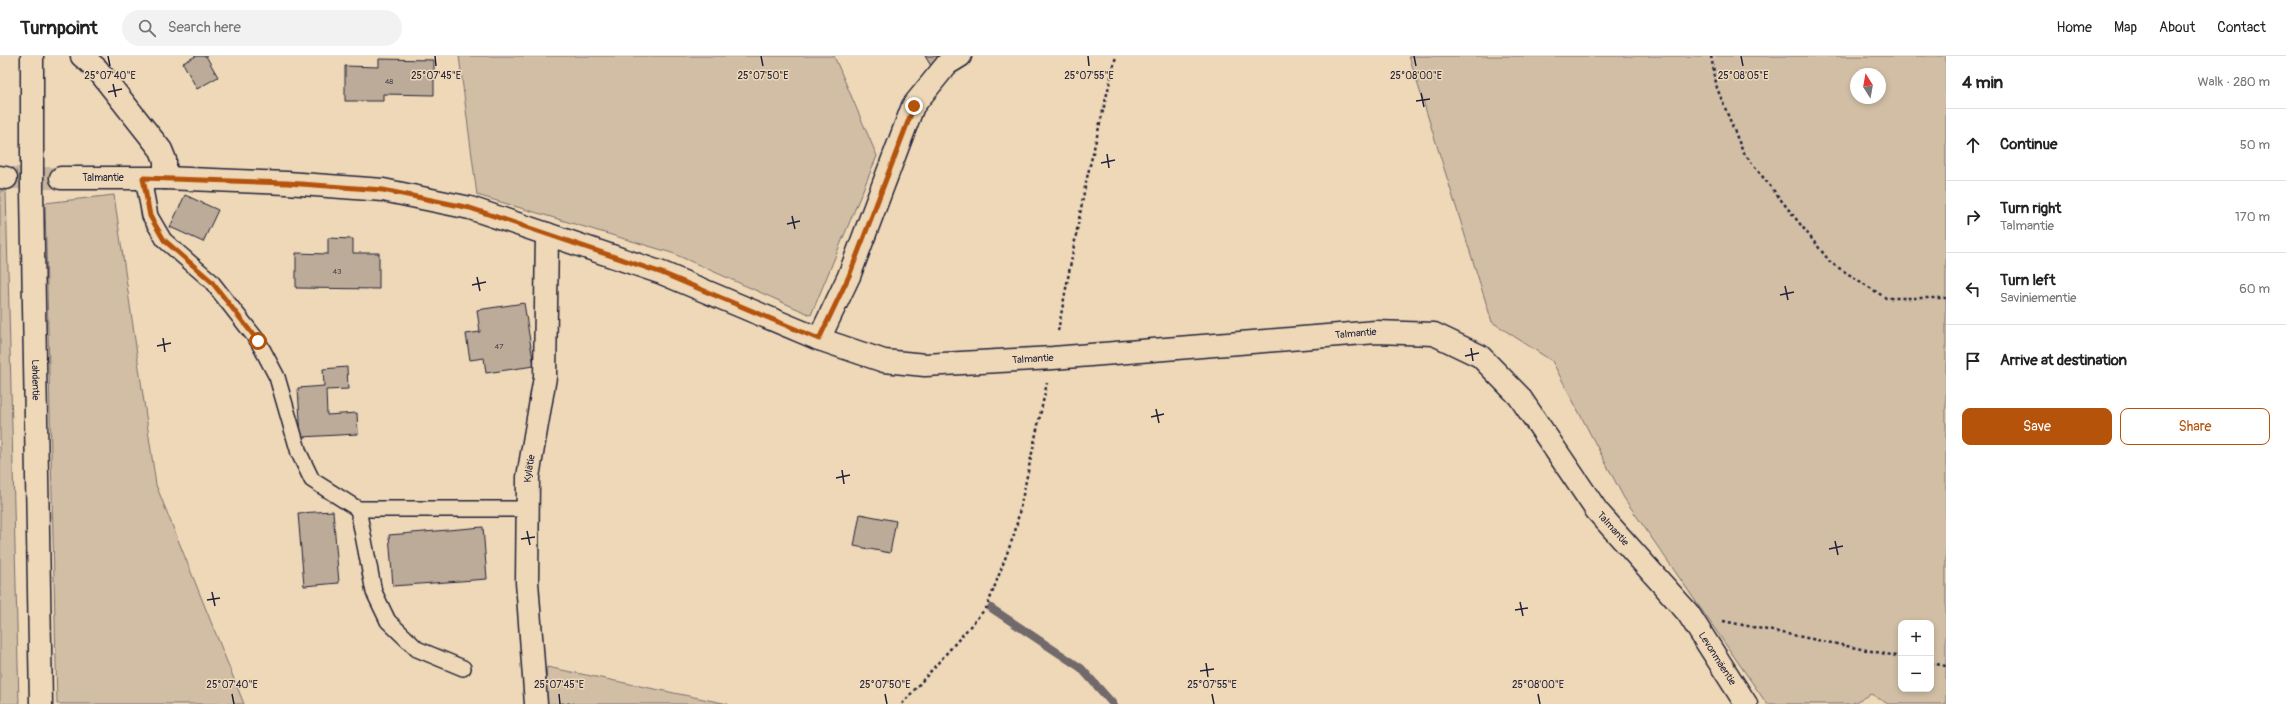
<!DOCTYPE html>
<meta charset="utf-8">
<style>
:root{--surface:#fff;--page:#f2f2f2;--text:#222;--muted:#767676;--line:#e0e0e0;--accent:#b45309}
body{margin:0;font-family:Pangolin,sans-serif;background:var(--page);color:var(--text)}
.controls{position:absolute;right:12px;bottom:12px;display:grid;overflow:hidden;border-radius:8px;box-shadow:0 2px 6px #0003}
.controls button{width:36px;height:36px;display:grid;place-items:center;padding:0;border:0;border-bottom:1px solid var(--line);background:var(--surface);color:var(--text);font:20px sans-serif}
.compass{position:absolute;left:1850px;top:12px;width:36px;height:36px;border-radius:50%;background:var(--surface);box-shadow:0 2px 6px #0003;rotate:349deg}
.stop{position:absolute;width:12px;height:12px;margin:-9px;border:3px solid #b45309;border-radius:50%;background:#fff}
.stop.end{background:#b45309;border-color:#fff;box-shadow:0 1px 4px #0008}
.list{margin:0;padding:0;list-style:none}
h2{display:flex;justify-content:space-between;align-items:center;height:52px;margin:0;padding:0 16px;font-size:17px}
h2 small{font-size:13px;font-weight:400;color:var(--muted)}
.list li{display:grid;grid-template-columns:26px 1fr auto;gap:12px;align-items:center;box-sizing:border-box;height:72px;padding:0 16px;border-top:1px solid var(--line)}
.list b{display:block;font-size:15px;white-space:nowrap}
.list p{margin:0;font-size:13px;white-space:nowrap;color:var(--muted)}
.list em{font-size:13px;font-style:normal;color:var(--muted)}
.actions{display:flex;gap:8px;padding:12px 16px}
.actions a{flex:1;padding:9px 0;border:1px solid var(--accent);border-radius:8px;text-align:center;font-size:14px;color:var(--accent)}
.actions .main{background:var(--accent);color:#fff}
.icon{flex:none;width:22px;height:22px;fill:none;stroke:currentColor;stroke-width:2;stroke-linecap:round;stroke-linejoin:round}
.map{position:relative;flex:none;width:1946px;height:648px;overflow:hidden}
header{display:flex;align-items:center;gap:24px;box-sizing:border-box;height:56px;padding:0 20px;background:var(--surface);border-bottom:1px solid var(--line)}
header strong{font-size:19px}
nav{display:flex;gap:22px;margin-inline-start:auto;font-size:14px}
.search{width:280px;height:36px;background:var(--page);display:flex;align-items:center;gap:10px;box-sizing:border-box;padding:0 14px;border-radius:22px;color:var(--muted);font-size:15px}
main{display:flex}
aside{flex:1;background:var(--surface)}
.map>svg:first-child{display:block}
.green{fill:#d1bea5;stroke:#7a7070;fill-rule:evenodd}
.lines{fill:none;stroke-linecap:round;stroke-linejoin:round}
.stream{stroke:#72696c;stroke-width:8}
.building{fill:#bbab98;stroke:#22223b}
.street-tunnel{stroke:#c5b49e;stroke-width:22;stroke-dasharray:22 11;stroke-linecap:butt}
.lane-casing{stroke:#22223b;stroke-width:18}
.street-casing{stroke:#22223b;stroke-width:25}
.secondary-casing{stroke:#22223b;stroke-width:25}
.path{stroke:#22223b;stroke-width:2.5;stroke-dasharray:3 3;stroke-linecap:butt}
.lane{stroke:#eed8b7;stroke-width:15}
.street{stroke:#eed8b7;stroke-width:22}
.secondary{stroke:#eed8b7;stroke-width:22}
.route{stroke:#b45309;stroke-width:5}
.ticks{fill:none;stroke:#22223b;stroke-width:1.5}
.labels{text-anchor:middle;dominant-baseline:central;stroke-width:3;stroke-linejoin:round;paint-order:stroke}
.number-label{font-size:8px;fill:#484452}
.street-label{font-size:10px;fill:#22223b;stroke:#eed8b7}
.ticks-label{font-size:10px;text-anchor:middle;fill:#22223b;stroke:#eed8b7;stroke-width:3;stroke-linejoin:round;paint-order:stroke}
</style>
<header>
<strong>Turnpoint</strong>
<div class="search"><svg class="icon" aria-label="search" viewBox="0 0 24 24"><circle cx="10" cy="10" r="6"/><path d="M15 15l6 6"/></svg>Search here</div>
<nav><a>Home</a><a>Map</a><a>About</a><a>Contact</a></nav>
</header>
<main>
<div class="map">
<svg width="1946" height="648" viewBox="0 0 1946 648">
<rect width="100%" height="100%" fill="#eed8b7"/>
<filter id="ink" filterUnits="userSpaceOnUse"><feTurbulence type="fractalNoise" baseFrequency=".025" numOctaves="2"/><feDisplacementMap in="SourceGraphic" scale="8" xChannelSelector="R" yChannelSelector="G"/><feConvolveMatrix kernelMatrix="1 2 1 2 8 2 1 2 1" color-interpolation-filters="sRGB"/></filter>
<g filter="url(#ink)">
<!-- green -->
<g class="green">
<polygon points="459,0 834,0 877,100 811,259 672,197 477,139"/>
<path d="M1409,0H1946V648H1888L1871,638L1851,648H1767L1624,442L1552,305L1492,266ZM1856,18H1880V42H1856ZM1901,567H1931V633H1901Z"/>
<polygon points="0,135 6,135 19,648 0,648"/>
<polygon points="114,139 156,429 244,648 57,648 45,147"/>
<polygon points="547,611 728,648 544,648"/>
</g>
<g class="lines">
<!-- stream -->
<polyline class="stream" points="991,552 1081,612 1113,648"/>
</g>
<!-- building -->
<g class="building">
<polygon points="196,0 206,0 218,21 197,33 183,7"/>
<polygon points="925,0 947,0 931,10"/>
<polygon points="379,3 434,4 434,39 383,38 383,45 345,45 345,10 379,11"/>
<polygon points="185,139 218,154 203,186 170,171"/>
<polygon points="328,182 353,183 353,197 379,197 379,233 296,232 296,197 328,198"/>
<polygon points="524,247 534,310 486,317 484,302 470,304 466,278 480,276 477,254"/>
<polygon points="347,311 348,333 326,334 327,359 357,357 358,378 301,381 298,332 324,330 323,313"/>
<polygon points="333,455 339,527 304,530 298,457"/>
<polygon points="860,458 896,465 890,497 854,490"/>
<polygon points="483,471 487,523 393,530 389,479"/>
</g>
<g class="lines">
<!-- street-tunnel -->
<polyline class="street-tunnel" points="6,122 61,122"/>
<defs>
<g id="lane">
<polyline points="143,122 150,160 164,184 211,225 258,285 277,321 299,397 312,424 358,453 528,453"/>
<polyline points="358,453 374,536 388,565 417,593 463,612"/>
</g>
<g id="street">
<polyline points="0,121 6,122"/>
<path id="s1" d="M61,122H165L287,127L383,134L470,152L662,217L819,283L884,305L925,309L1053,302L1376,276L1434,278L1480,300L1519,340L1597,455L1688,557L1746,648"/>
<polyline points="819,283 849,220 913,50 947,8 960,0"/>
<path id="s2" d="M536,648L527,526L528,421L545,321L547,178"/>
</g>
<g id="secondary">
<path id="s3" d="M32,0V136L41,648"/>
<polyline points="82,0 97,13 161,94 165,104 165,122"/>
</g>
</defs>
<!-- lane casing -->
<use href="#lane" class="lane-casing"/>
<!-- street casing -->
<use href="#street" class="street-casing"/>
<!-- secondary casing -->
<use href="#secondary" class="secondary-casing"/>
<!-- path -->
<g class="path">
<polyline points="1711,0 1717,32 1743,96 1831,207 1886,242 1946,242"/>
<polyline points="1058,275 1086,126 1116,0"/>
<polyline points="1723,565 1901,601"/>
<polyline points="1931,607 1946,610"/>
<polyline points="561,648 574,648"/>
<polyline points="902,648 987,551 1015,476 1047,327"/>
</g>
<!-- lane -->
<use href="#lane" class="lane"/>
<!-- street -->
<use href="#street" class="street"/>
<!-- secondary -->
<use href="#secondary" class="secondary"/>
</g>
</g>
<g class="lines" filter="url(#ink)">
<!-- route -->
<polyline class="route" points="258,285 211,225 164,184 150,160 143,122 287,127 383,134 470,152 662,217 819,283 849,220 914,50"/>
</g>
<!-- ticks -->
<path class="ticks" d="M108,0L110,10M435,0L436,10M761,0L763,10M1088,0L1089,10M1414,0L1416,10M1741,0L1743,10M113,28L116,41M108,36L122,33M1421,37L1424,51M1416,45L1430,43M1107,98L1109,112M1101,107L1115,104M792,160L795,173M787,168L800,165M477,221L480,235M472,229L486,226M1785,230L1788,244M1780,239L1794,236M163,282L165,296M157,290L171,287M1471,292L1473,305M1465,300L1479,297M1156,353L1159,367M1151,361L1164,358M842,414L844,428M836,422L850,419M527,475L530,489M521,483L535,481M1835,485L1838,499M1829,493L1843,490M212,536L215,550M207,544L220,542M1520,546L1523,560M1515,554L1528,552M1206,607L1208,621M1200,615L1214,613M232,638L234,648M559,638L560,648M885,638L887,648M1212,638L1214,648M1538,638L1540,648"/>
<g class="labels">
<!-- number labels -->
<g class="number-label">
<text x="389" y="25">48</text>
<text x="337" y="215">43</text>
<text x="499" y="290">47</text>
</g>
<!-- street labels -->
<g class="street-label">
<text stroke="none"><textPath href="#s1" startOffset="42">Talmantie</textPath></text>
<text stroke="none"><textPath href="#s1" startOffset="1326">Talmantie</textPath></text>
<text stroke="none"><textPath href="#s1" startOffset="1002">Talmantie</textPath></text>
<text stroke="none"><textPath href="#s3" startOffset="324">Lahdentie</textPath></text>
<text stroke="none"><textPath href="#s2" startOffset="236">Kylätie</textPath></text>
<text stroke="none"><textPath href="#s1" startOffset="1674">Talmantie</textPath></text>
<text stroke="none"><textPath href="#s1" startOffset="1841">Levonmäentie</textPath></text>
</g>
</g>
<g class="ticks-label">
<text x="110" y="23">25°07'40"E</text>
<text x="436" y="23">25°07'45"E</text>
<text x="763" y="23">25°07'50"E</text>
<text x="1089" y="23">25°07'55"E</text>
<text x="1416" y="23">25°08'00"E</text>
<text x="1743" y="23">25°08'05"E</text>
<text x="232" y="632">25°07'40"E</text>
<text x="559" y="632">25°07'45"E</text>
<text x="885" y="632">25°07'50"E</text>
<text x="1212" y="632">25°07'55"E</text>
<text x="1538" y="632">25°08'00"E</text>
</g>
</svg>
<div class="controls">
<button>+</button>
<button>−</button>
</div>
<svg class="compass" viewBox="-18 -18 36 36"><path d="M0-13l5 13h-10z" fill="#e53935"/><path d="M0 13l5-13h-10z" fill="#767676"/></svg>
<div class="stop" style="left:258px;top:285px"></div>
<div class="stop end" style="left:914px;top:50px"></div>
</div>
<aside>
<h2>4 min<small>Walk · 280 m</small></h2>
<ul class="list">
<li><svg class="icon" aria-label="ahead" viewBox="0 0 24 24"><path d="M12 20V5M6 11l6-6 6 6"/></svg><div><b>Continue</b></div><em>50 m</em></li>
<li><svg class="icon" aria-label="right" viewBox="0 0 24 24"><path d="M7 20v-9h11M14 6l5 5-5 5"/></svg><div><b>Turn right</b><p>Talmantie</p></div><em>170 m</em></li>
<li><svg class="icon" aria-label="left" viewBox="0 0 24 24"><path d="M17 20v-9H6M10 6l-5 5 5 5"/></svg><div><b>Turn left</b><p>Saviniementie</p></div><em>60 m</em></li>
<li><svg class="icon" aria-label="arrive" viewBox="0 0 24 24"><path d="M6 21V4h12l-3 4 3 4H6"/></svg><div><b>Arrive at destination</b></div></li>
</ul>
<div class="actions"><a class="main">Save</a><a>Share</a></div>
</aside>
</main>
